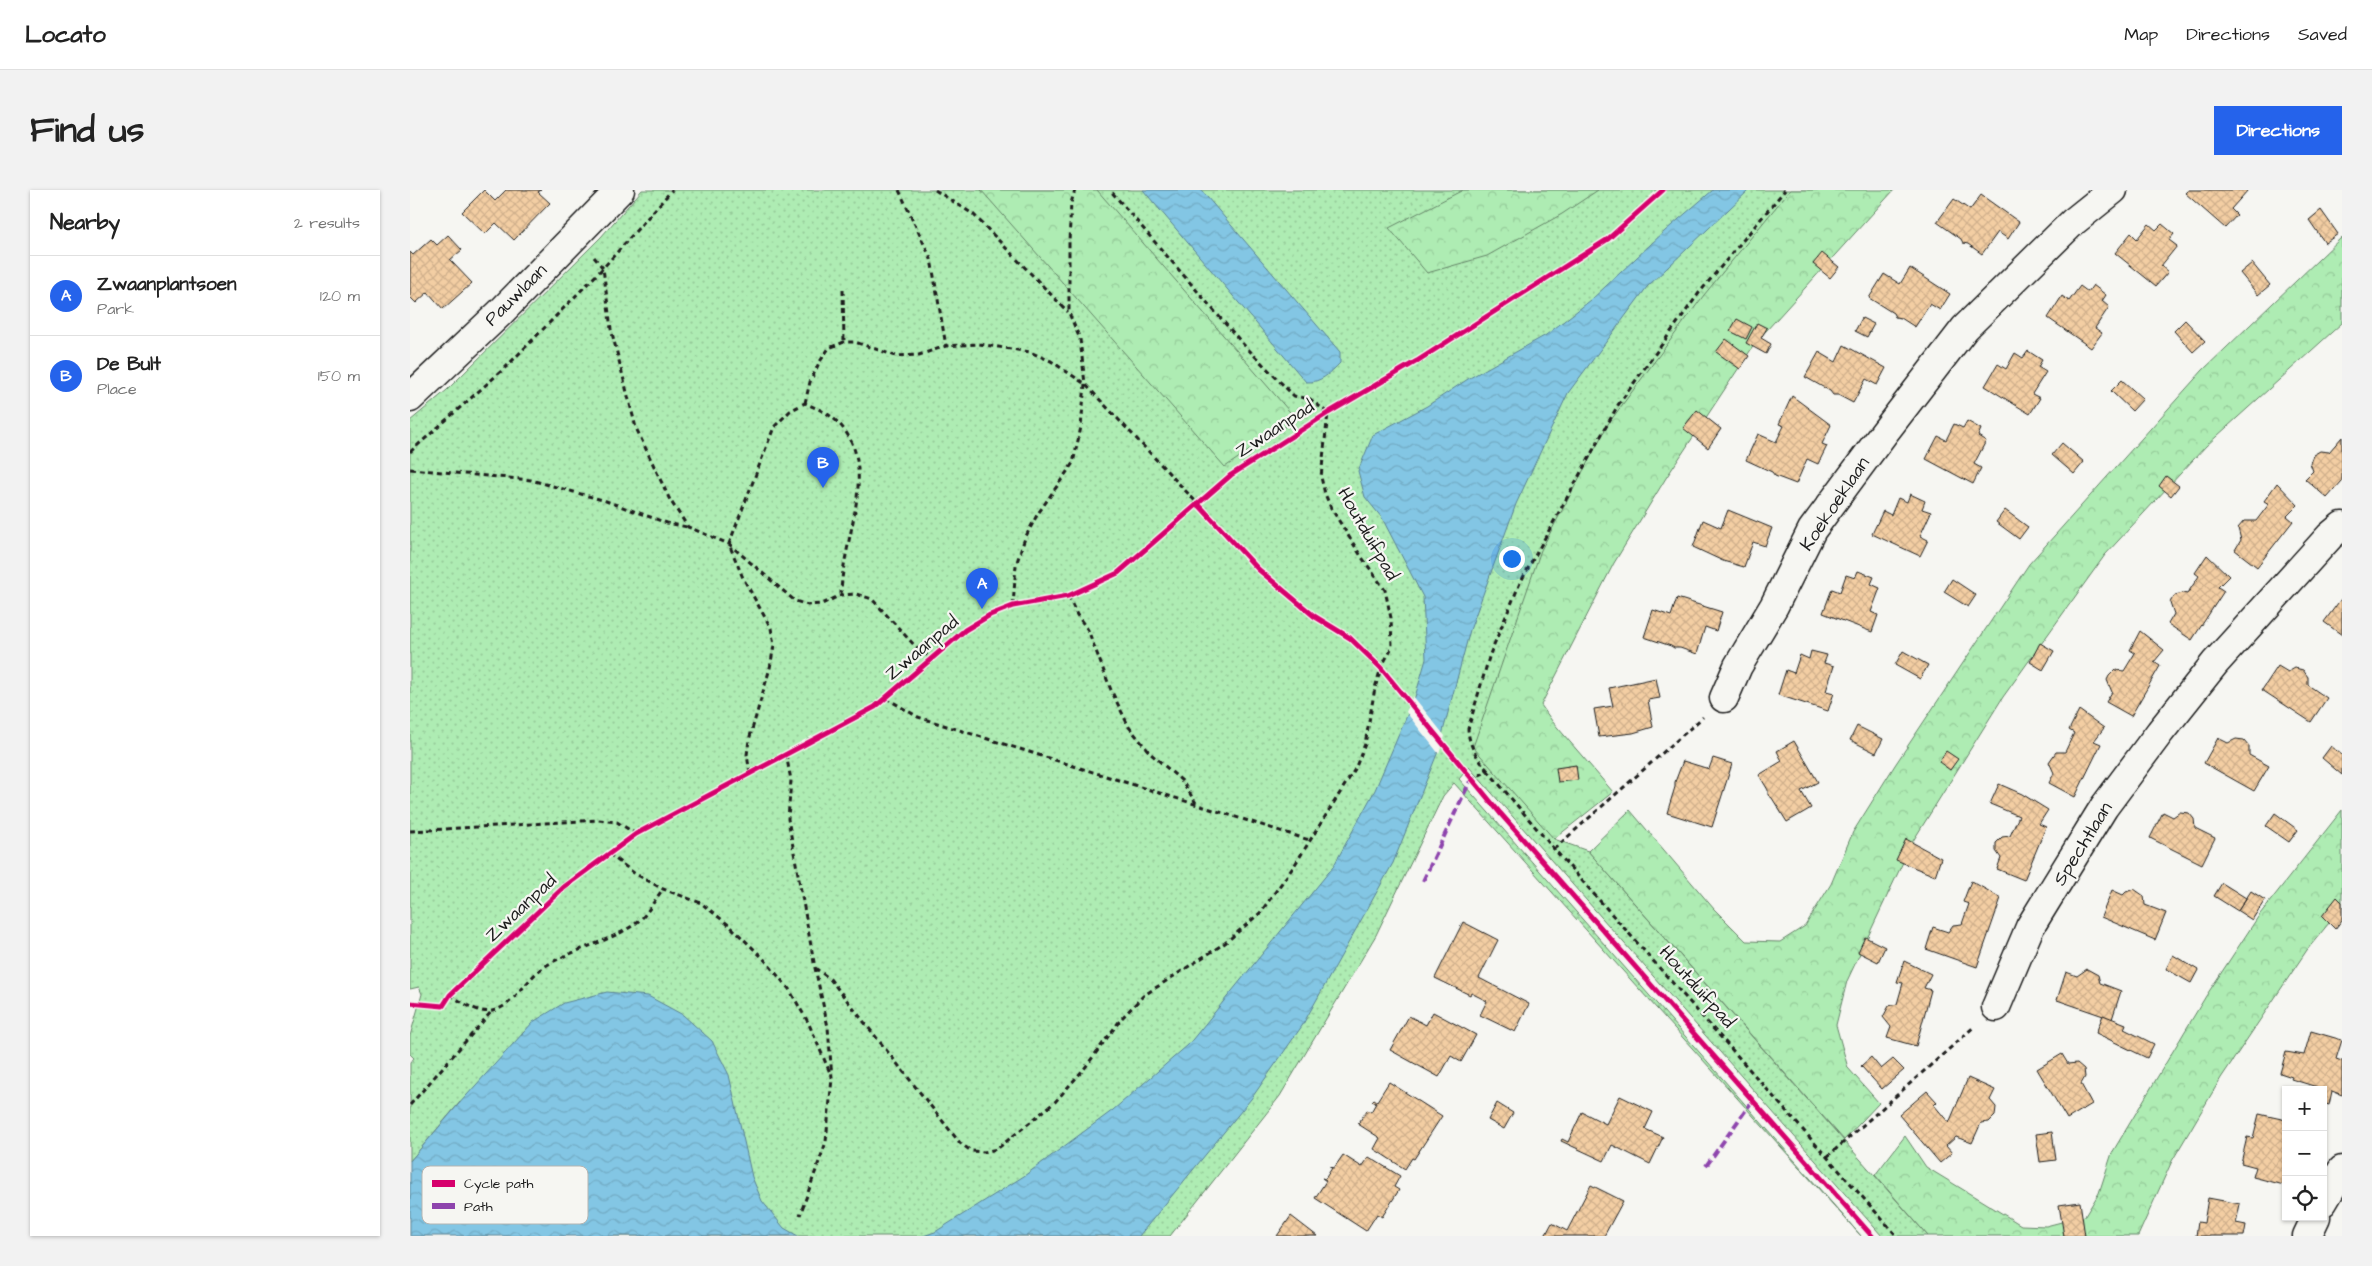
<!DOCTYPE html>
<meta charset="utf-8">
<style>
:root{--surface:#fff;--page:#f2f2f2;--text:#222;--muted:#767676;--line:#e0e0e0;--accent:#2563eb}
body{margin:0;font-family:"Architects Daughter",sans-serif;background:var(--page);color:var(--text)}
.controls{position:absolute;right:15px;bottom:15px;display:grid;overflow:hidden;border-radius:0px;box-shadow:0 1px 4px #0004}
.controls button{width:45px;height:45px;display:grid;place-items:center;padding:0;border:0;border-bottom:1px solid var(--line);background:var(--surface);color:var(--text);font:25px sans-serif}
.you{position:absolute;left:1101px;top:368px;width:18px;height:18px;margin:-12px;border:4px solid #fff;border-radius:50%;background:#1a73e8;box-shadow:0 0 0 8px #1a73e833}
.badge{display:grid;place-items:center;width:32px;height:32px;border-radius:50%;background:var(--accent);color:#fff;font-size:16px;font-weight:700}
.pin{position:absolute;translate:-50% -41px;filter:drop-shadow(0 1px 2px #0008)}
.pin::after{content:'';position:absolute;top:26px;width:18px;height:15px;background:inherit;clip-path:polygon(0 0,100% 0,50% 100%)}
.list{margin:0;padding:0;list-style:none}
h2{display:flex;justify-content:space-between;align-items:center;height:65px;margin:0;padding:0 20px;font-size:21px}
h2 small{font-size:16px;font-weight:400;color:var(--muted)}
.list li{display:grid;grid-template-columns:32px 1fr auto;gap:15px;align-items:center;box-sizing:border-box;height:80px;padding:0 20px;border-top:1px solid var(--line)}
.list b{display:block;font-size:19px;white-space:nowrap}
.list p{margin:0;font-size:16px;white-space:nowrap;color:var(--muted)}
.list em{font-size:16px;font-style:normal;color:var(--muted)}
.icon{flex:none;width:28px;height:28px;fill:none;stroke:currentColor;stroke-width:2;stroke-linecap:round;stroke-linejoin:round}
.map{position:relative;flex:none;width:1932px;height:1046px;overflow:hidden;border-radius:0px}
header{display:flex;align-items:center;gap:30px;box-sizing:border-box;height:70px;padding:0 25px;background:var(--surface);border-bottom:1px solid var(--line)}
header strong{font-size:24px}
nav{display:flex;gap:28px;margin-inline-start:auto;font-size:18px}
.intro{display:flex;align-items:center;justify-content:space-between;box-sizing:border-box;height:120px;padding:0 30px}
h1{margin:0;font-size:35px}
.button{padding:12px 22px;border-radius:0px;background:var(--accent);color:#fff;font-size:18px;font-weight:700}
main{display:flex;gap:30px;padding:0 30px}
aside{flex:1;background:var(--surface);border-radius:0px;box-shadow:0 1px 4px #0004}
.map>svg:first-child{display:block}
.green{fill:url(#green-dots);stroke:#658468}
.forest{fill:url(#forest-crowns);stroke:#658468}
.water{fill:url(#water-waves);stroke:#5a8294}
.pier{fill:#f6f6f2}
.building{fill:url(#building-cross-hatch);stroke:#1c1c1c}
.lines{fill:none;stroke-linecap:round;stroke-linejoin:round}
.minor-casing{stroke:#1c1c1c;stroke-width:31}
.path{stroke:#1c1c1c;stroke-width:3;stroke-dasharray:5 4;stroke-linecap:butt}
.minor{stroke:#f6f6f2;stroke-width:28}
.quiet{stroke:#8e44ad;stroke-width:4;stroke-dasharray:8 4;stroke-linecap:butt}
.cycleway-casing{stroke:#f6f6f2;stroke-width:8}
.cycleway{stroke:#d6006c;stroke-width:5}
.labels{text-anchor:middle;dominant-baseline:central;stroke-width:4.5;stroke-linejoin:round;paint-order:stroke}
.street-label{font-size:19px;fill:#1c1c1c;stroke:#f6f6f2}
.key{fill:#f6f6f2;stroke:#b5b5b2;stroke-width:1}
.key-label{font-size:14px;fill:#1c1c1c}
</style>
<header>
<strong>Locato</strong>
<nav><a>Map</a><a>Directions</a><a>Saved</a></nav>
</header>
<div class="intro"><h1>Find us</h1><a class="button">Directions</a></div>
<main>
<aside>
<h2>Nearby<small>2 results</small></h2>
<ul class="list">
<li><span class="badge">A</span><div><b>Zwaanplantsoen</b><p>Park</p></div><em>120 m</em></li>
<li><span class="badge">B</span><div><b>De Bult</b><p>Place</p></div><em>150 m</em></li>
</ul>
</aside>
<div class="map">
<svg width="1932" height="1046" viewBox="0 0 1932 1046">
<defs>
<pattern id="green-dots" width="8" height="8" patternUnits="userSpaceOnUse" patternTransform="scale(1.25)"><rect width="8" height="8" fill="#aeecb3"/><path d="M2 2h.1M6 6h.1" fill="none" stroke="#95ca99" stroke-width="1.8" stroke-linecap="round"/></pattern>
<pattern id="forest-crowns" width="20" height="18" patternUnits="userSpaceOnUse" patternTransform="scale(1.25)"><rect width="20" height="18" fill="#aeecb3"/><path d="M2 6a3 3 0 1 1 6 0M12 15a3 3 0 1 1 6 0" fill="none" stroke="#95ca99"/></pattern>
<pattern id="water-waves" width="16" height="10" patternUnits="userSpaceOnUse" patternTransform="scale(1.25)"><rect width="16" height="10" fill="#83c6e4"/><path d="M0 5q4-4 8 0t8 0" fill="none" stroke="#71aac3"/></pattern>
<pattern id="building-cross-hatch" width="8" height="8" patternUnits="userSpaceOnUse" patternTransform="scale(1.25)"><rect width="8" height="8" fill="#f3cea3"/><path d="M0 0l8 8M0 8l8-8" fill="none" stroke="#d0b08c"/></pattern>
</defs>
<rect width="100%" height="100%" fill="#f6f6f2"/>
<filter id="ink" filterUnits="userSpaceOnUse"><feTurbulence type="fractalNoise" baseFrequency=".02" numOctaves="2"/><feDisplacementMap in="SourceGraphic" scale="10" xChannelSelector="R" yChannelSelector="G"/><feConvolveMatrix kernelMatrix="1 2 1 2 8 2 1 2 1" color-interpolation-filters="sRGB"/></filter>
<g filter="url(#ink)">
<!-- green -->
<polygon class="green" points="232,0 1422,0 1085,548 1144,649 1178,661 1518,1046 1472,1046 1059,577 1049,589 1451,1046 1044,593 1033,606 966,745 870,906 760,1046 204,1046 50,912 0,971 0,873 4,868 0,864 0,846 12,804 9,797 0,799 0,231 37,200 191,47"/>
<!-- forest -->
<g class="forest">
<polygon points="571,0 687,0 886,229 815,277"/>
<polygon points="1053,0 1188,0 1152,24 1077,66 1017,83 979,38"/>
<polygon points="1380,0 1484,0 1346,152 1256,288 1204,373 1131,515 1142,531 1203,602 1144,649 1063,557 1131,360 1198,234 1294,105"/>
<polygon points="1932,47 1932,133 1796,256 1695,365 1593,507 1503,651 1437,791 1426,835 1438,878 1469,913 1434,950 1178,661 1220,620 1304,719 1336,751 1370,752 1395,736 1421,694 1443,642 1485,575 1619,374 1793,180"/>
<polygon points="1932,620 1932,717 1897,760 1811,888 1762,971 1728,1046 1518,1046 1465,985 1495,946 1516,977 1611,1035 1636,1036 1675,1026 1689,1003 1702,963 1796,806 1850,724"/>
</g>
<!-- water -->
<g class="water">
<path d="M733,0H791L930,162V173C920,183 911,193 896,192Z"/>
<polygon points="1303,0 1339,0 1237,97 1158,203 1106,314 1060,440 1027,564 983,673 892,836 841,909 729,1046 513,1046 525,1042 614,986 703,920 778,855 923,677 965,600 1005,507 1016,469 1013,407 972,328 955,307 948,281 963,245 1017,216 1058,189 1136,145 1181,110 1255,41"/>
<polygon points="197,802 238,806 273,825 302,851 319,885 342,987 352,1011 374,1038 388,1046 0,1046 0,971 47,916 123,832 154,813"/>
</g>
<!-- pier -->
<polygon class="pier" points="1003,506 1035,546 1029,564 996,522"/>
<!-- building -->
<g class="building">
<polygon points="74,0 85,11 96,0 131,0 128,2 140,13 104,50 86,33 75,44 52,22"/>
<polygon points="1778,0 1838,0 1821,19 1827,25 1815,38 1775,3"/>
<polygon points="1571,5 1609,32 1598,49 1588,42 1572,64 1558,54 1553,53 1551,49 1527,32 1544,9 1560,20"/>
<polygon points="1911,20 1928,44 1915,53 1899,30"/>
<polygon points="1739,34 1746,40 1752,34 1764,44 1759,50 1767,56 1751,76 1758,82 1746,96 1705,63 1721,43 1727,49"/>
<polygon points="38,45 52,60 40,70 62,93 33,119 18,102 6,113 0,107 0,62 3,65 21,49 27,55"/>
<polygon points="1412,63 1429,77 1420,88 1403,74"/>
<polygon points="1842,73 1860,95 1848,105 1830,83"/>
<polygon points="1500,78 1540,104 1530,120 1520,114 1505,137 1491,128 1485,127 1483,123 1459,108 1474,84 1490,94"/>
<polygon points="1683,95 1696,105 1692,111 1699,117 1685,138 1692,143 1681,158 1638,128 1652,106 1659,111 1670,96 1678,102"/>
<polygon points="1452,128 1464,134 1457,147 1445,141"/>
<polygon points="1327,129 1342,137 1336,149 1320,141"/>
<polygon points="1775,130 1795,151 1783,162 1764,141"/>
<polygon points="1347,133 1357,138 1351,148 1361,154 1356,164 1336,153"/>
<polygon points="1316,149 1339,166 1330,179 1306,162"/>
<polygon points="1434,155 1476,178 1467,195 1456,189 1443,213 1428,205 1423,205 1420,201 1395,187 1409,162 1426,172"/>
<polygon points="1618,161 1632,170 1628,177 1636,182 1622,204 1630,208 1620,224 1575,196 1588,174 1596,179 1605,163 1613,168"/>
<polygon points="1712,190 1733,209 1722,221 1701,201"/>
<polygon points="1382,206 1421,235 1412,254 1417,256 1408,274 1397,269 1386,294 1365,286 1362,282 1336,270 1348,244 1366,252 1374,236 1369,234"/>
<polygon points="1287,220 1311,239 1298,258 1273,238"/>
<polygon points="1557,231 1571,239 1568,246 1576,251 1564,274 1571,278 1563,294 1516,269 1528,246 1536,250 1544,234 1553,238"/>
<polygon points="1932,247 1932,291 1917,308 1895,289 1903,281 1900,273 1903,265 1910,261 1919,262"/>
<polygon points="1652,253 1674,272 1664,284 1642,265"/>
<polygon points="1756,286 1769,296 1761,306 1749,296"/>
<polygon points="1867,293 1888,315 1877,326 1883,331 1847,377 1825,360 1831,350 1828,338 1834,331 1846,331 1859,314 1854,311"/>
<polygon points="1500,304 1515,311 1512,319 1521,322 1510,346 1518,350 1510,366 1462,344 1473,321 1481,325 1488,308 1497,312"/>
<polygon points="1318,320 1362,338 1355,356 1343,352 1334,377 1313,371 1283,357 1293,330 1311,338"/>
<polygon points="1595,320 1618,337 1609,349 1586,332"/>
<polygon points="1797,365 1819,386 1808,397 1814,401 1782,450 1758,434 1764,424 1760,412 1765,405 1773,403 1777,404 1789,386 1785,383"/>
<polygon points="1448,381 1464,387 1461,394 1470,398 1461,422 1468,425 1462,442 1413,423 1422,399 1430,402 1436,385 1445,388"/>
<polygon points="1542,389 1566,405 1558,417 1534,402"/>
<polygon points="1267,408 1312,422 1306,441 1295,437 1287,464 1270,458 1264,458 1261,456 1234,447 1243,420 1261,426"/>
<polygon points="1931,409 1932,409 1932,445 1914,432"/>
<polygon points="1730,441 1754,460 1744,472 1750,476 1721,526 1696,512 1702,502 1697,490 1699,486 1705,480 1714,481 1725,463 1720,460"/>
<polygon points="1630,453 1644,461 1633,480 1620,472"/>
<polygon points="1401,461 1417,465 1414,473 1424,476 1416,501 1424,503 1418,521 1368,505 1376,480 1384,483 1390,465 1399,469"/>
<polygon points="1493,461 1518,475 1510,489 1485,475"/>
<polygon points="1868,476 1878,482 1885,478 1893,480 1898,487 1898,495 1917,508 1901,532 1852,500"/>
<polygon points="1246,488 1250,508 1238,510 1243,537 1223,543 1189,547 1184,519 1203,516 1199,498"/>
<polygon points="1669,520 1694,538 1684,551 1691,554 1665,607 1639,593 1644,583 1639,572 1646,562 1655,562 1664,543 1659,540"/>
<polygon points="1447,536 1473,549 1466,563 1440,550"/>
<polygon points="1808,548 1818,553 1826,549 1834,550 1839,556 1839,565 1859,576 1844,601 1794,573"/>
<polygon points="1384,551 1408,592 1391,601 1401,618 1377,632 1362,608 1358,605 1358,600 1349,585 1372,571 1367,561"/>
<polygon points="1921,556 1932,565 1932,585 1912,568"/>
<polygon points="1536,561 1548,569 1540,580 1529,572"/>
<polygon points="1303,568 1322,574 1302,637 1257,623 1265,597 1265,592 1273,571 1299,579"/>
<polygon points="1166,575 1168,590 1148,592 1146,578"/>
<polygon points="1589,594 1612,604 1638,620 1629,634 1636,637 1614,690 1587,679 1591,668 1586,661 1586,653 1592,647 1600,646 1609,626 1580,614"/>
<polygon points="1753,622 1763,627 1770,622 1779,623 1784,629 1785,638 1805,648 1792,674 1740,648"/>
<polygon points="1865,623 1888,640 1879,652 1856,636"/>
<polygon points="1496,649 1531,668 1525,686 1486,670"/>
<polygon points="1561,691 1591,708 1567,777 1516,759 1523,737 1538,742 1543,735 1552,734 1559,714 1553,712"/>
<polygon points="1812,693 1836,708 1828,721 1804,706"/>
<polygon points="1724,699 1734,706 1735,715 1756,723 1745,750 1691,727 1702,700 1713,705 1716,702"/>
<polygon points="1841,701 1855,710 1842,730 1828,721"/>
<polygon points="1927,707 1932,712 1932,730 1925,739 1912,726"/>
<polygon points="1053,732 1088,750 1069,788 1119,814 1105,842 1070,825 1077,811 1061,803 1060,805 1025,788"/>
<polygon points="1455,747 1475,757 1468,772 1448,762"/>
<polygon points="1763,765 1788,780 1781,793 1756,779"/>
<polygon points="1494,771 1521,784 1514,798 1521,800 1506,856 1477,848 1481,837 1473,827 1479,816 1487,814 1493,793 1487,792"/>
<polygon points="1677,779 1688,785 1690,793 1711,801 1702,829 1647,810 1656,782 1667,786"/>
<polygon points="1023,822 1066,845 1051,872 1041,866 1029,887 980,860 999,826 1016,835"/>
<polygon points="1693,825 1716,834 1714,839 1744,854 1737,868 1686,843"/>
<polygon points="1901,841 1932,850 1926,869 1932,871 1932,905 1922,901 1919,915 1913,913 1913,900 1906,900 1907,897 1881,889 1882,887 1870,883 1876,862 1894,865"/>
<polygon points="1652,864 1658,874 1667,873 1674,879 1675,887 1671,894 1682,914 1657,929 1627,879"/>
<polygon points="1461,867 1471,879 1483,869 1494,880 1472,899 1451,876"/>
<polygon points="1558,888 1585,900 1580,910 1586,917 1585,926 1579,932 1571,933 1562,953 1546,947 1536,956 1542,963 1530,973 1489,925 1517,901 1527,912 1524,915 1539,933"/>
<polygon points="979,892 1032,926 1004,969 1002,968 995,979 964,959 970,948 948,934 957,920 961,922 966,913 962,911 964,909 967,911"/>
<polygon points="1210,906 1243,922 1235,939 1253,947 1240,974 1202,955 1194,971 1151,951 1152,949 1158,952 1172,922 1196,934"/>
<polygon points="1087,913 1103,923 1094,939 1078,930"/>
<polygon points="1849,924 1876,930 1876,986 1874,995 1843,987 1846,977 1831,973 1837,947 1843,948"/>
<polygon points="1642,942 1646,970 1630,972 1626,944"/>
<polygon points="933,965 952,977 959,967 990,986 984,997 989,1000 972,1027 967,1024 956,1041 905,1008 916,991 912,988 915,989 922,978 919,977 924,978"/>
<polygon points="1181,995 1213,1011 1194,1046 1135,1046 1142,1033 1157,1041"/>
<polygon points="1798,1008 1830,1014 1826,1033 1836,1035 1834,1046 1786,1046 1788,1032 1794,1033"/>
<polygon points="1670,1012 1675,1046 1654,1046 1649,1015"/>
<polygon points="881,1026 907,1046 867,1046"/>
</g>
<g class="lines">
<defs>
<g id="minor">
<polyline points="0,208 90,123 210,0"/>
<polyline points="1314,508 1328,476 1364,416 1402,340 1474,243 1555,138 1663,32 1703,0"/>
<polyline points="1586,817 1620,737 1694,617 1750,542 1805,473 1920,346 1932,336"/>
<polyline points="1913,1012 1932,980"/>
<polyline points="1897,1046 1906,1027"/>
</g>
</defs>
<!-- minor casing -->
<use href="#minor" class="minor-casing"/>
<!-- path -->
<g class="path">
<polyline points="489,0 521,69 536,156"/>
<polyline points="525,0 563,24 658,122"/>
<polyline points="184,67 193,78 201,139 226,238 260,310 278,337 319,354 385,411 398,415 412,414 431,405 446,404 462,409 505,456 522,469"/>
<polyline points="433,100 434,152"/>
<polyline points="395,213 400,192 409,173 419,158 434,152 445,152 486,166 509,165 536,156 569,154 620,162 641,171 675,194 788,314"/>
<polyline points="0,262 96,177 193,78 262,0"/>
<polyline points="0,279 121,290 196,311 257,333 277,337"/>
<polyline points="658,406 667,425 678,440 701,500 719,537 740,563 772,591 786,613"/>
<polyline points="603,416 606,375 615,348 627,325 663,273 671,237 675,194 670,149 659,123 659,51 661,13 665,0"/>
<polyline points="476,508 508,527 899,650"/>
<polyline points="376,564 381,590 378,629 405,778 418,837 422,888 416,952 390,1025"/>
<path d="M1078,581C1067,568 1059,556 1058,539L1080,464L1110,393L1208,215L1289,103L1375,0"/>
<path d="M340,583L337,565L339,550L360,478L364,455L361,438L333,388L319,354L364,237L380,221L395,213C403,217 412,220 419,225C477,267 431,348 431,405"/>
<polyline points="1061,589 1078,581 1144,659 1487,1046"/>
<polyline points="0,641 188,630 207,632 226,644"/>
<polyline points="1144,659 1293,527"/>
<polyline points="199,664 224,683 253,699 291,713 320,736 353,768 379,799 398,832 421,885"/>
<polyline points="405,778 420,789 550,953 561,961 574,962 587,959 645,912 674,879 711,829 733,806 815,753 850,723 884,676 945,579 955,554 965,498 971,478 982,457 981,428 975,400 951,366 921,318 915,304 911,287 918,223 900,209 884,206 832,153 700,0"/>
<path d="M40,805C52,812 68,824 82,821C103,817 115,791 131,779C159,759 211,750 233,727C240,719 246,708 253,699"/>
<polyline points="0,915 82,821"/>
<polyline points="1417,967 1565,836"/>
</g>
<!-- minor -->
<use href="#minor" class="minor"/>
<!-- quiet -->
<g class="quiet">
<polyline points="1013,691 1061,589"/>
<polyline points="1296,976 1343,910"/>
</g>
<defs>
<g id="cycleway">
<polyline points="788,314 848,379 904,426 940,448 971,478 1090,623 1462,1046"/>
<polyline points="0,813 33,816 40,805 154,697 226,644 465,517 555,440 580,425 603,416 658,406 708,383 821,285 918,223 1007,171 1198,49 1253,0"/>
</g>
</defs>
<!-- cycleway casing -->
<use href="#cycleway" class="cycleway-casing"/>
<!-- cycleway -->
<use href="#cycleway" class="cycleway"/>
</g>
</g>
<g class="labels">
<!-- street labels -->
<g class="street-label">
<text transform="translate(106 105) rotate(-45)">Pauwlaan</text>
<text transform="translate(865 239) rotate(-33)">Zwaanpad</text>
<text transform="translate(1425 314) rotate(-56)">Koekoeklaan</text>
<text transform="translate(958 344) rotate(60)">Houtduifpad</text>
<text transform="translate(512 458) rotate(-40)">Zwaanpad</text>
<text transform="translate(1673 654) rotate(-58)">Spechtlaan</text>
<text transform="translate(111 718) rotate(-43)">Zwaanpad</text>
<text transform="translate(1287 797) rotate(48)">Houtduifpad</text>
</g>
</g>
<!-- legend -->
<rect x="12" y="976" width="166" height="58" rx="8" class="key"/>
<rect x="22" y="990" width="23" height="7" fill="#d6006c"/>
<rect x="22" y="1013" width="23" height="6" fill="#8e44ad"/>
<g class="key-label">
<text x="54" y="998">Cycle path</text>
<text x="54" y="1021">Path</text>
</g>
</svg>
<div class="controls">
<button>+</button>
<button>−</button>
<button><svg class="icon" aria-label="locate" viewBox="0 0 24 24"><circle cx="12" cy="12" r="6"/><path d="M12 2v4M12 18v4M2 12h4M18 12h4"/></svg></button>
</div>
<div class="you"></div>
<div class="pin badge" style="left:572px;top:419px">A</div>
<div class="pin badge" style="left:413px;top:298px">B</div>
</div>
</main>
